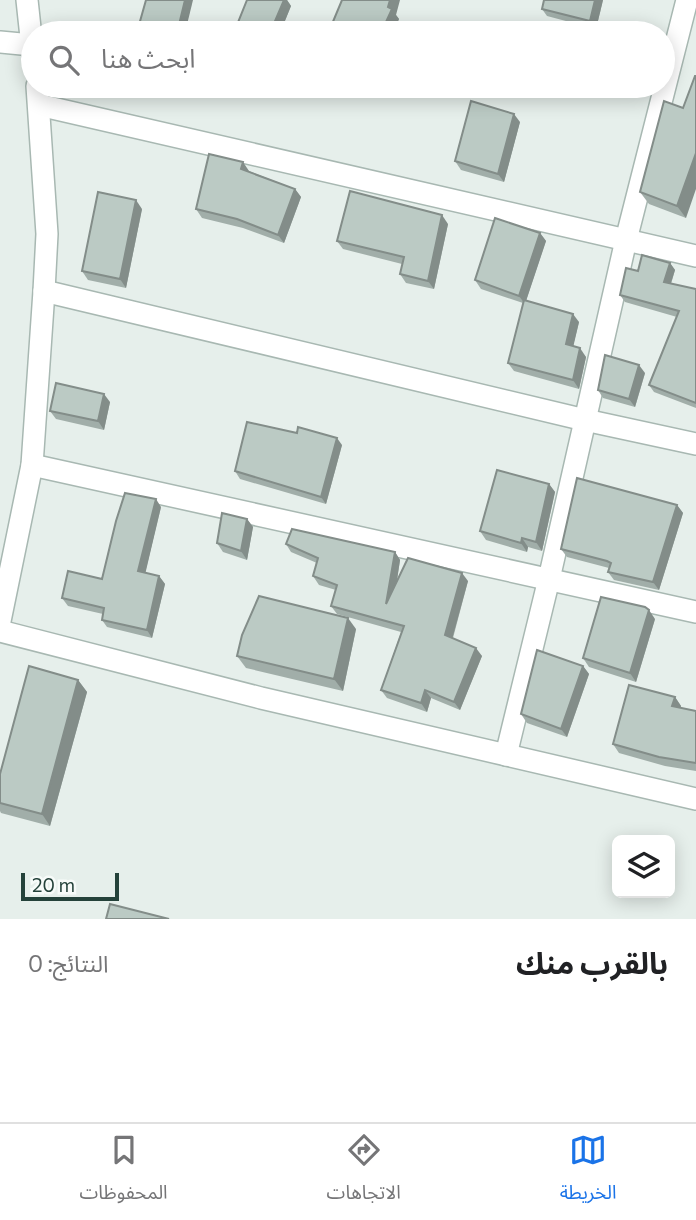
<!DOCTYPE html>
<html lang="ar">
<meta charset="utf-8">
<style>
:root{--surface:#fff;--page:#f2f2f2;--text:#202124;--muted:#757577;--line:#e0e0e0;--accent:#1a73e8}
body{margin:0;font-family:Commissioner,"Noto Sans Arabic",sans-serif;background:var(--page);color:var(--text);direction:rtl}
.controls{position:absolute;right:21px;bottom:21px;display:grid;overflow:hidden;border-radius:10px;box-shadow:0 4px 18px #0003}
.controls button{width:63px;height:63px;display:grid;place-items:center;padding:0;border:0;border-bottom:2px solid var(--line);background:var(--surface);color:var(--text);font:35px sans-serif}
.scale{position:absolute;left:21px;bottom:18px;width:98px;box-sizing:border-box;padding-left:7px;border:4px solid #24423a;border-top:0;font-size:19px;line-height:24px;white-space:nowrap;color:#24423a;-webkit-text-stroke:5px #f7fbf9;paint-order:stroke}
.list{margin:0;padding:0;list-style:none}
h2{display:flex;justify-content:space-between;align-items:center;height:91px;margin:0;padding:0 28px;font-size:30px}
h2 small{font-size:23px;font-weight:400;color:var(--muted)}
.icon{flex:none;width:38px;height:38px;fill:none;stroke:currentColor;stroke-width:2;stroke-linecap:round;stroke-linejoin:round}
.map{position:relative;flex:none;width:696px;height:919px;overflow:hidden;direction:ltr}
.search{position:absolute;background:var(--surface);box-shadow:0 4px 18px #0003;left:21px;right:21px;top:21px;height:77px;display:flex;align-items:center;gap:18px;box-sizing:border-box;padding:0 24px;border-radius:38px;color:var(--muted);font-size:26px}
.sheet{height:203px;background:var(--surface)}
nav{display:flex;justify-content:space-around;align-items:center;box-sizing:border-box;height:98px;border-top:2px solid var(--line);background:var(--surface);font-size:19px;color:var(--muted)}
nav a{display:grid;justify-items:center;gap:4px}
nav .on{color:var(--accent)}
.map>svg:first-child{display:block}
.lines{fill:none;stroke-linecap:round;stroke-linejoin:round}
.street-casing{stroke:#a8b8b2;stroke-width:24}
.street{stroke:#fff;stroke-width:21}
.wall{fill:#a1aea9}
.shaded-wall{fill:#838d89}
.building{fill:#bbcac4;stroke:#838d89;stroke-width:2}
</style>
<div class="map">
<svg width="696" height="919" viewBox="0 0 696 919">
<rect width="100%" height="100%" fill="#e6efeb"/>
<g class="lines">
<defs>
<g id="street">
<polyline points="27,0 33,56"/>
<polyline points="0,42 32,45"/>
<polyline points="39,105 696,256"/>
<polyline points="44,291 585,420 696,444"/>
<polyline points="32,465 696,612"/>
<polyline points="0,621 32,465 44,291 47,234 37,86"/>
<polyline points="0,631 261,698 696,799"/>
<polyline points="506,755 549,579 626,240 687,0"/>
</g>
</defs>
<!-- street casing -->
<use href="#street" class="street-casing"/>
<!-- street -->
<use href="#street" class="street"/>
</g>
<!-- wall -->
<g class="wall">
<polygon points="284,0 287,0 291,6 280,33 243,33 237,25"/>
<polygon points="603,0 596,29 547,16 542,9"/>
<polygon points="396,15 399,19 393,33 339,33 332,24"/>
<polygon points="386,86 408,86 407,91"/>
<polygon points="683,108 686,218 649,204 640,192"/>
<polygon points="520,122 504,182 461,170 455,161"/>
<polygon points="249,171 295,189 301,197 284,243 243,228 202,218 196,209"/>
<polygon points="142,209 126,288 88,280 82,271"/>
<polygon points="448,224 434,289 406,283 400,274 402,264 343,249 337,241"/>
<polygon points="540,233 546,241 526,301 579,322 573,346 586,357 579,389 514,371 508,363 523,303 481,289 475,280"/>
<polygon points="670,263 675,270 671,284 696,289 696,408 654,392 649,385 677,317 625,302 620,295 638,271"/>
<polygon points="645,373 635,407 603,398 598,390"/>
<polygon points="110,402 104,430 56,419 50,411"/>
<polygon points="342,445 326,504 240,479 235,471"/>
<polygon points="549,484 555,492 542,551 528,547 527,552 486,540 480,531"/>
<polygon points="677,505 683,513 659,590 614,580 608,572 609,568 567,557 561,549"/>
<polygon points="161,507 145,573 159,576 165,584 152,638 107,627 102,620 103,614 68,606 62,598 102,579"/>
<polygon points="247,519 253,527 247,560 223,552 217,543"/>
<polygon points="286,544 395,552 400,560 397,581 468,581 453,638 482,656 460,710 431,698 427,712 387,698 381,690 401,632 337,614 331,606 336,590 319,585 313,576 317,563 291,552"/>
<polygon points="655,619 636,682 589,667 583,658"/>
<polygon points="356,629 343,691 246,668 237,656"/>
<polygon points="583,666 589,674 567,737 527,723 521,714"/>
<polygon points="78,680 87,692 50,826 1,813 0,811 0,774"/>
<polygon points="675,697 681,706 680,708 696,711 696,771 665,766 619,753 613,744"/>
</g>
<!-- shaded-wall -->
<g class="shaded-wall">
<polygon points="185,0 193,0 185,33 177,33"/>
<polygon points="284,0 287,0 291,6 280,33 270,33"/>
<polygon points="390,0 400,0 396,15 399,19 393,33 381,33"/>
<polygon points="595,0 603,0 596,29 590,21"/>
<polygon points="514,114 520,122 504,182 498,174"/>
<polygon points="696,153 696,189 686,218 677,206"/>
<polygon points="243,162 249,171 247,177 241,169"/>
<polygon points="295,189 301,197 284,243 278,235"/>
<polygon points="136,200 142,209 126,288 120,279"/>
<polygon points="442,215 448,224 434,289 428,281"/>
<polygon points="540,233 546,241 525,304 519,296"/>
<polygon points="670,263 675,270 669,289 664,282"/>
<polygon points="573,314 579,322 572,352 566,344"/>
<polygon points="580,348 586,357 579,389 573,380"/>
<polygon points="639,365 645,373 635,407 629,399"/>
<polygon points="104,394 110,402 104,430 98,421"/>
<polygon points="337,438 342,445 326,504 321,497"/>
<polygon points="549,484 555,492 542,551 536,542"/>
<polygon points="156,499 161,507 144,579 138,571"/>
<polygon points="677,505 683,513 659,590 653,582"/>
<polygon points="247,519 253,527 247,560 241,551"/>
<polygon points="522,538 528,547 527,552 521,543"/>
<polygon points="395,552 400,560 392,612 386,604"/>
<polygon points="462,573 468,581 451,643 445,635"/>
<polygon points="159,576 165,584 152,638 147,630"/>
<polygon points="649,610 655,619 636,682 630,673"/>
<polygon points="348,618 356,629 343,691 334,679"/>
<polygon points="476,648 482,656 460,710 454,702"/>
<polygon points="583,666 589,674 567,737 561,729"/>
<polygon points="78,680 87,692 50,826 42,814"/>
<polygon points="425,690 431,698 427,712 421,703"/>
<polygon points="675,697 681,706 678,715 672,706"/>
</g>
<!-- building -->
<g class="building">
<polygon points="146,0 185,0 177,33 137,32"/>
<polygon points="247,0 284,0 270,33 257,33 237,25"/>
<polygon points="342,0 390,0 388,7 392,9 381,33 353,33 332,24"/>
<polygon points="544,0 595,0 590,21 542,9"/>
<polygon points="695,76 696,76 696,153 677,206 640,192 664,101 683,108"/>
<polygon points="471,101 514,114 498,174 455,161"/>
<polygon points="209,154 243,162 241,169 295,189 278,235 237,219 196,209"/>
<polygon points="350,191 442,215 428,281 400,274 404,257 337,241"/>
<polygon points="98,192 136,200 120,279 82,271"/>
<polygon points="495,218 540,233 519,296 475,280"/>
<polygon points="642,255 670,263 664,282 696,289 696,403 649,385 679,311 620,295 626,268 638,271"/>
<polygon points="524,300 573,314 566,344 580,348 573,380 508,363"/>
<polygon points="605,355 639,365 629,399 598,390"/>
<polygon points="56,383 104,394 98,421 50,411"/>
<polygon points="247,422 297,433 298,427 337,438 321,497 235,471"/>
<polygon points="497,470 549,484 536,542 522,538 521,543 480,531"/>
<polygon points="577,478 677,505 653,582 608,572 611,563 607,561 561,549"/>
<polygon points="125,493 156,499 138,571 159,576 147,630 102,620 104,608 62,598 68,571 102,579 116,521"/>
<polygon points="222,513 247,519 241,551 217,543"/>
<polygon points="292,529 395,552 386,604 408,558 462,573 445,635 476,648 454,702 425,690 421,703 381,690 404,626 331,606 337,585 313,576 318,558 286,544"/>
<polygon points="259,596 348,618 334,679 237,656 242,635"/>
<polygon points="601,597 645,607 649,610 630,673 583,658"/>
<polygon points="537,650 583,666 561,729 521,714"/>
<polygon points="29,666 78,680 42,814 0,803 0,774"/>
<polygon points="629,685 675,697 672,706 696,711 696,763 659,757 613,744"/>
<polygon points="110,904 169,919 106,919"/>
</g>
</svg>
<div class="controls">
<button><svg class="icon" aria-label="layers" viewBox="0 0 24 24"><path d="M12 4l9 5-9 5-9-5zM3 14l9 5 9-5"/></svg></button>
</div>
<div class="scale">20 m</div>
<div class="search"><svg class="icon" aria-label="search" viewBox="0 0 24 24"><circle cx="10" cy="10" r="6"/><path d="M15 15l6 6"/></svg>ابحث هنا</div>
</div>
<section class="sheet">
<h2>بالقرب منك<small>النتائج: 0</small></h2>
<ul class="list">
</ul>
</section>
<nav>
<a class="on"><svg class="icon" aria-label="map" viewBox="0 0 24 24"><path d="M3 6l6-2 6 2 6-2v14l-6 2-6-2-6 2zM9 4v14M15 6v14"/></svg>الخريطة</a>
<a><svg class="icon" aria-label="directions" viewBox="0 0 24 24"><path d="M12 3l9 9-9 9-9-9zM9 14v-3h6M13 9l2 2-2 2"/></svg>الاتجاهات</a>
<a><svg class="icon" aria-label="saved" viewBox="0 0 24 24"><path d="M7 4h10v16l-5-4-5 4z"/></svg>المحفوظات</a>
</nav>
